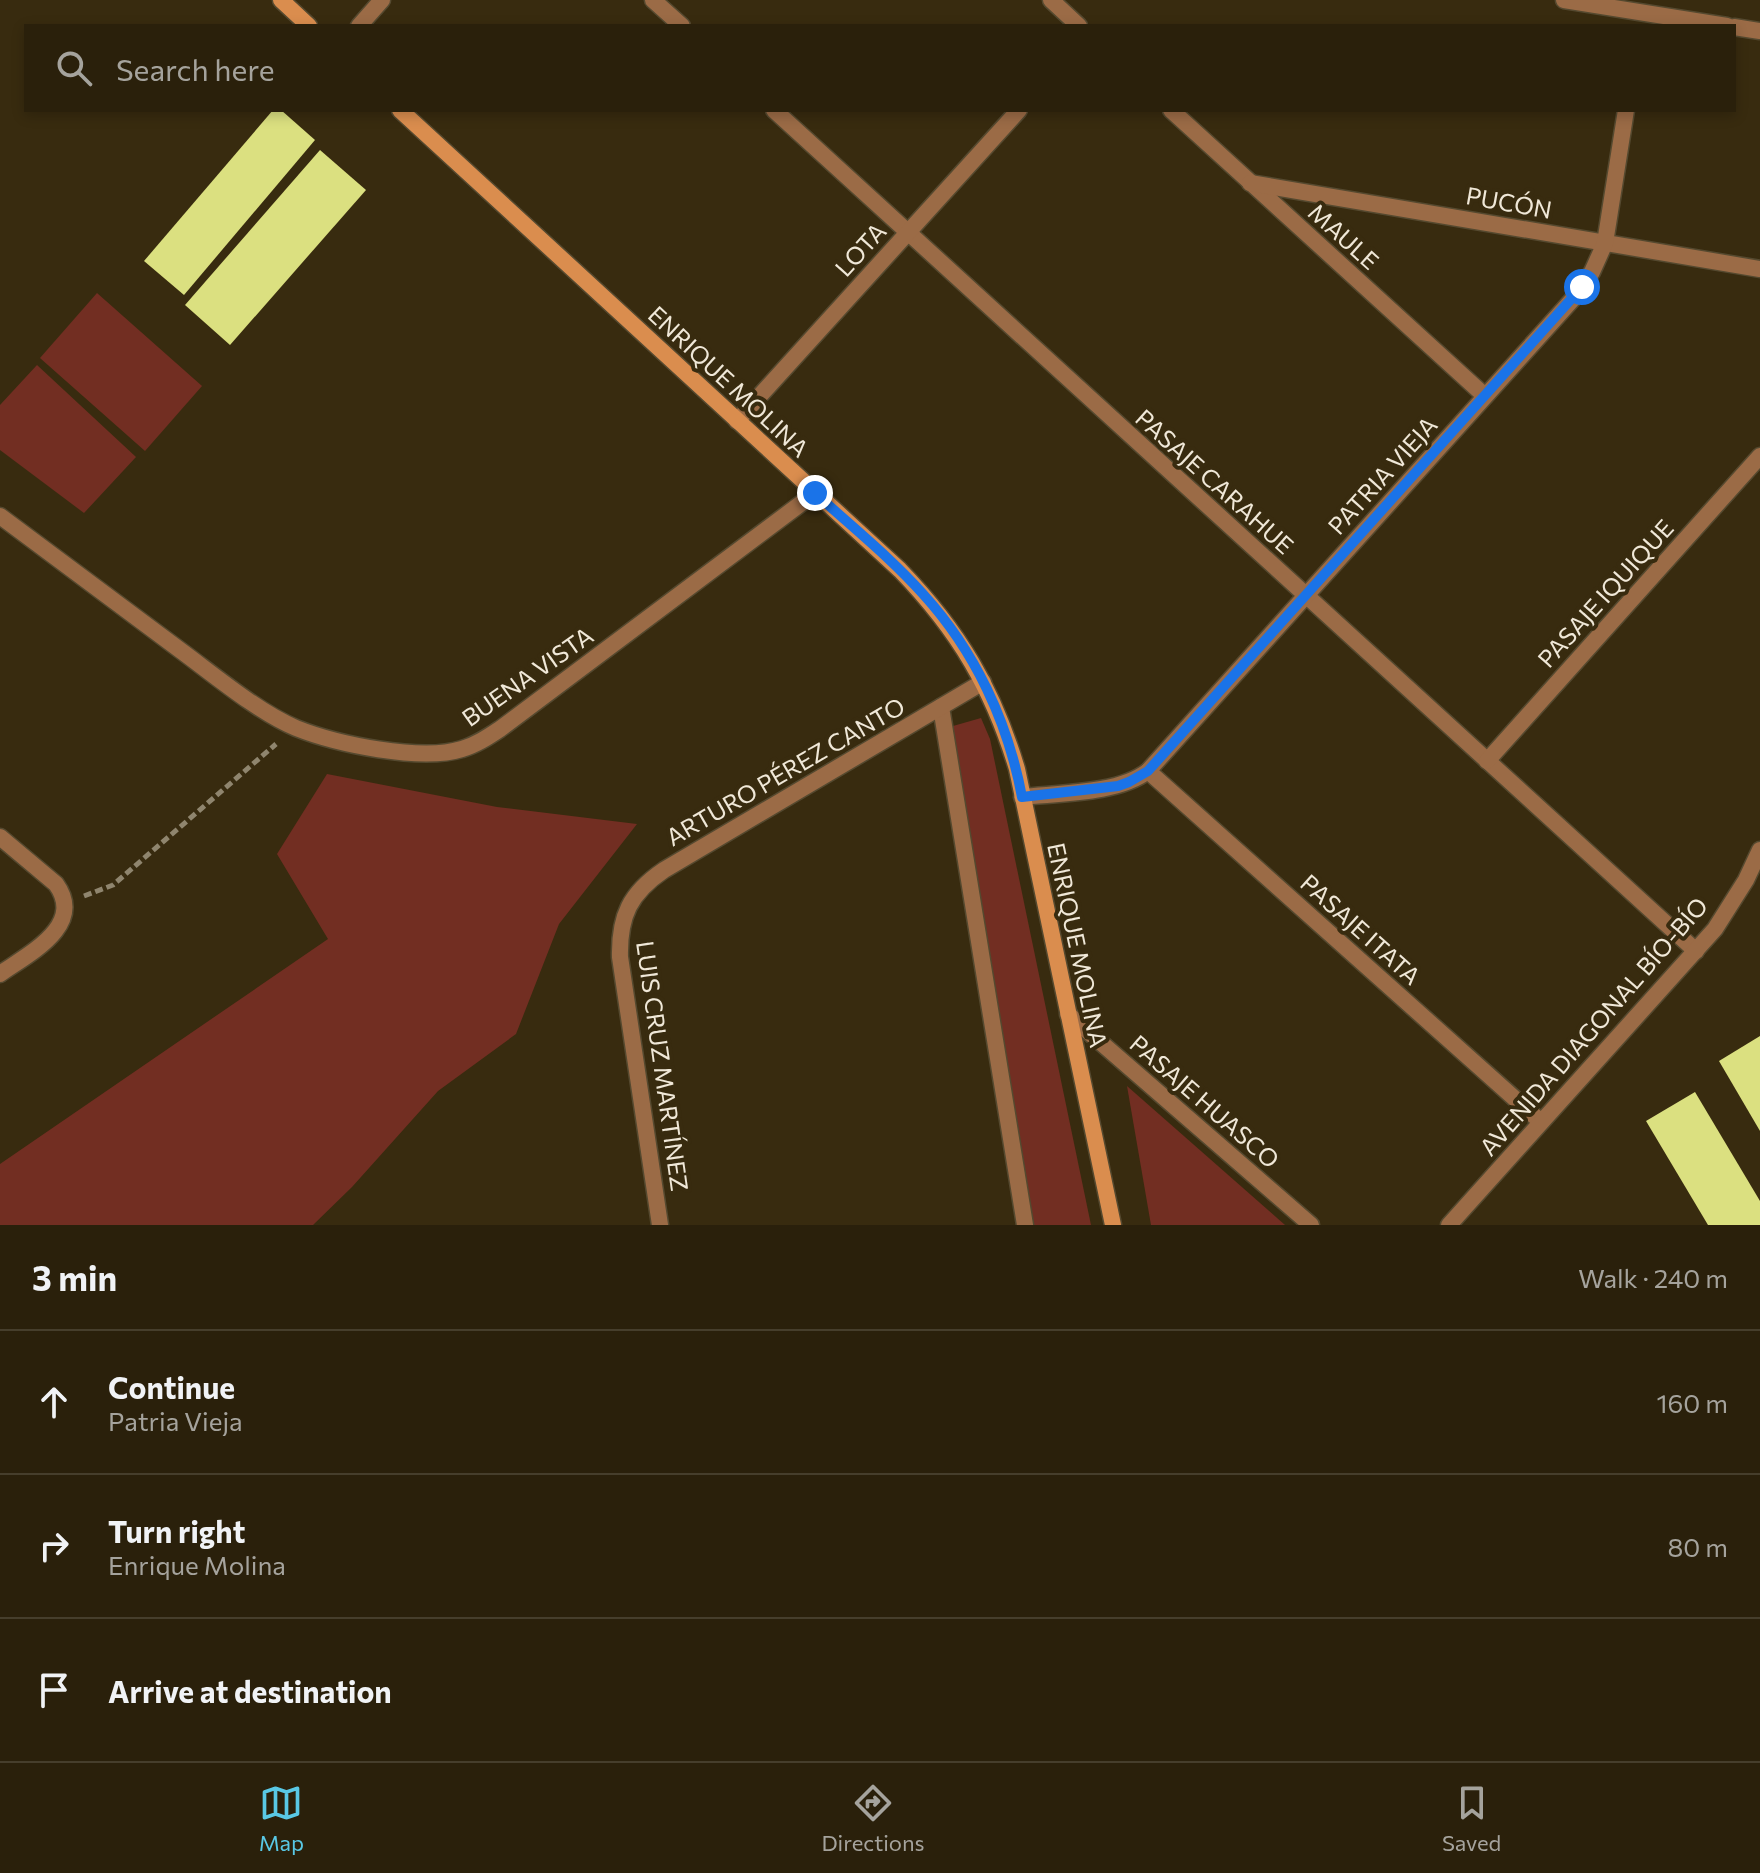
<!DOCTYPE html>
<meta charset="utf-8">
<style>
:root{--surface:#2a200b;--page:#322814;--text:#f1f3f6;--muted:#a5a39d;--line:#463e2c;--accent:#59c8e5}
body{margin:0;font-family:Commissioner,sans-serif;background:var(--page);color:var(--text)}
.stop{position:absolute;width:24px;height:24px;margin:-18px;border:6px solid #1a73e8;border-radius:50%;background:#fff}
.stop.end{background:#1a73e8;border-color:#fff;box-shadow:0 2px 8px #0008}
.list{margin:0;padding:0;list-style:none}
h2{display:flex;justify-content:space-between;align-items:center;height:104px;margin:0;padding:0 32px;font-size:34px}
h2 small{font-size:26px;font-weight:400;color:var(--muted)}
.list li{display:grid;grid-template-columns:52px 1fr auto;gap:24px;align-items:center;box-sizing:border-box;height:144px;padding:0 32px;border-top:2px solid var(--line)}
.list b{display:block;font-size:30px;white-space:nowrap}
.list p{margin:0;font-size:26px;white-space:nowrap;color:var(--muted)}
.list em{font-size:26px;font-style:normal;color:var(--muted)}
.icon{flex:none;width:44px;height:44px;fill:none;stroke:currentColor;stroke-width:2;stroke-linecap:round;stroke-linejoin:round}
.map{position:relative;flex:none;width:1760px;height:1225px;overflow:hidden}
.search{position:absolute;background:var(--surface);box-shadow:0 4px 12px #0003;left:24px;right:24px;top:24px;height:88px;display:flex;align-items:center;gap:20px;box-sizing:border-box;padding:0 28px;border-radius:0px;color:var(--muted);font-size:30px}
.sheet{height:536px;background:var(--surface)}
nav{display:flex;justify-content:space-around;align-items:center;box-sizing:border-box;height:112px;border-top:2px solid var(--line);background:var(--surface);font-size:22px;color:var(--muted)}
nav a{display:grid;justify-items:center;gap:4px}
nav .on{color:var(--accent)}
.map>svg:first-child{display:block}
.green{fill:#722e22}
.building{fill:#dbe080}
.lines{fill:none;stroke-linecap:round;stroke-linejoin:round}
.street-casing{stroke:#55492f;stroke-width:19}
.secondary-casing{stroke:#55492f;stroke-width:19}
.path{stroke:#8f856e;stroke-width:5;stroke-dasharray:8 4;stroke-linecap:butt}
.street{stroke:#9b6b46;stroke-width:16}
.secondary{stroke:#da8d4e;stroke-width:16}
.route{stroke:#1a73e8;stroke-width:10}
.labels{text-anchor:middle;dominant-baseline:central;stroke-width:8;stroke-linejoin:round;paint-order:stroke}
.street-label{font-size:24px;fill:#f0e8d8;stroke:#382b0f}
</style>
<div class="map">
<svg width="1760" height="1225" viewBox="0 0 1760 1225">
<rect width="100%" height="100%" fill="#382b0f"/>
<!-- green -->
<g class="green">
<polygon points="97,293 202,386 145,451 40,358"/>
<polygon points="37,365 136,457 84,513 0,450 0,405"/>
<polygon points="981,718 990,739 1091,1225 1034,1225 953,726"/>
<polygon points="327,774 497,807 637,824 559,924 516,1034 438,1091 352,1187 313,1225 0,1225 0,1164 328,939 277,854"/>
<polygon points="1127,1086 1285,1225 1151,1225"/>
</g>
<!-- building -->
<g class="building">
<polygon points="273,110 281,110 315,140 184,295 144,261"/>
<polygon points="320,150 366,190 230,345 185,305"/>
<polygon points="1760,1036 1760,1131 1719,1061"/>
<polygon points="1695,1092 1760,1201 1760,1225 1708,1225 1646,1121"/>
</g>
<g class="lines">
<defs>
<g id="street">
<polyline points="653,0 682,26"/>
<polyline points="1051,0 1079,26"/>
<polyline points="1564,0 1727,26"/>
<polyline points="359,26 382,0"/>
<polyline points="1734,27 1760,31"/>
<polyline points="774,110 1696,951"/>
<polyline points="1171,110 1485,396"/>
<polyline points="1250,183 1760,269"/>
<polyline points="737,421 1019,110"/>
<path d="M0,516C60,561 120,606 180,650C214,675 258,712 296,728C336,744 421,762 462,749C476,745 488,737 500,729L815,493"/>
<polyline points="941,707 1025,1225"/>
<polyline points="1487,761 1760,456"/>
<polyline points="1148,771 1541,1122"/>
<path d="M1022,797C1060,793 1118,794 1148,771L1572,300L1592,272L1605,243L1626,110"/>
<path d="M0,837L56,884C86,926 28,954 0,974"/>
<polyline points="1068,1014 1311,1225"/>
<path d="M660,1225L620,957C619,916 630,893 664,870L983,682"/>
<polyline points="1449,1225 1715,929 1746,880 1760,850"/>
</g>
<g id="secondary">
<polyline points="281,0 309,26"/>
<path d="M400,110L900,570C959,631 993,689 1017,769L1113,1225"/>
</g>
</defs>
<!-- street casing -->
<use href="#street" class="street-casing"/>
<!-- secondary casing -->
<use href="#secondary" class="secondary-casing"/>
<!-- path -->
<polyline class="path" points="84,896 113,885 276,744"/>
<!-- street -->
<use href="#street" class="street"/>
<!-- secondary -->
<use href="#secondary" class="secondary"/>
</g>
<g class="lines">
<!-- route -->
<path class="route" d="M815,493C851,526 890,557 923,594C975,651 1008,722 1022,797L1118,786L1129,782L1148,771L1582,287"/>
</g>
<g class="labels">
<!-- street labels -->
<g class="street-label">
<text transform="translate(1509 202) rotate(10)">PUCÓN</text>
<text transform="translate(1344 236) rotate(42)">MAULE</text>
<text transform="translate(860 249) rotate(-48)">LOTA</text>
<text transform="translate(729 381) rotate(43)">ENRIQUE MOLINA</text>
<text transform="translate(1382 475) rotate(-48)">PATRIA VIEJA</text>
<text transform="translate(1215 481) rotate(42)">PASAJE CARAHUE</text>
<text transform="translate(1605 593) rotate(-48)">PASAJE IQUIQUE</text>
<text transform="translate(527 676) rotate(-35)">BUENA VISTA</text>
<text transform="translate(785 771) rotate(-30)">ARTURO PÉREZ CANTO</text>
<text transform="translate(1361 929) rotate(42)">PASAJE ITATA</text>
<text transform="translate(1078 945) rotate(78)">ENRIQUE MOLINA</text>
<text transform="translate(1593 1026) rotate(-49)">AVENIDA DIAGONAL BÍO-BÍO</text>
<text transform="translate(663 1066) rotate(82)">LUIS CRUZ MARTÍNEZ</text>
<text transform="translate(1205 1101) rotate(41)">PASAJE HUASCO</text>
</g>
</g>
</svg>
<div class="stop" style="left:1582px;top:287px"></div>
<div class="stop end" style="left:815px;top:493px"></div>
<div class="search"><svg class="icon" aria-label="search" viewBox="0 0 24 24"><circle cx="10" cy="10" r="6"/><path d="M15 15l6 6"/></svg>Search here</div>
</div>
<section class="sheet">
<h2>3 min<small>Walk · 240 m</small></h2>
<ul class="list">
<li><svg class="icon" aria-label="ahead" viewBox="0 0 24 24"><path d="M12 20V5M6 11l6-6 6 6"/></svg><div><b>Continue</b><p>Patria Vieja</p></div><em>160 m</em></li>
<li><svg class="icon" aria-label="right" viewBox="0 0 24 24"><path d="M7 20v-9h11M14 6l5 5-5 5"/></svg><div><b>Turn right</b><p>Enrique Molina</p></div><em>80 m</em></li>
<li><svg class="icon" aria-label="arrive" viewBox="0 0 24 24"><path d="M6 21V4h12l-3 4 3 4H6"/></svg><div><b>Arrive at destination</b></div></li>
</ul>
</section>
<nav>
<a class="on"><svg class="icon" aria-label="map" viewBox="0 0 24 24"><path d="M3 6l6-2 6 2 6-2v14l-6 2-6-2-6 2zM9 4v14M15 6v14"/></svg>Map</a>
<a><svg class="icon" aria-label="directions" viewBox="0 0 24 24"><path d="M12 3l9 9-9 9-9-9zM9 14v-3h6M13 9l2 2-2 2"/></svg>Directions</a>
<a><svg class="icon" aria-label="saved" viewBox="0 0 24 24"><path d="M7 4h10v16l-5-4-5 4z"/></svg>Saved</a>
</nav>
